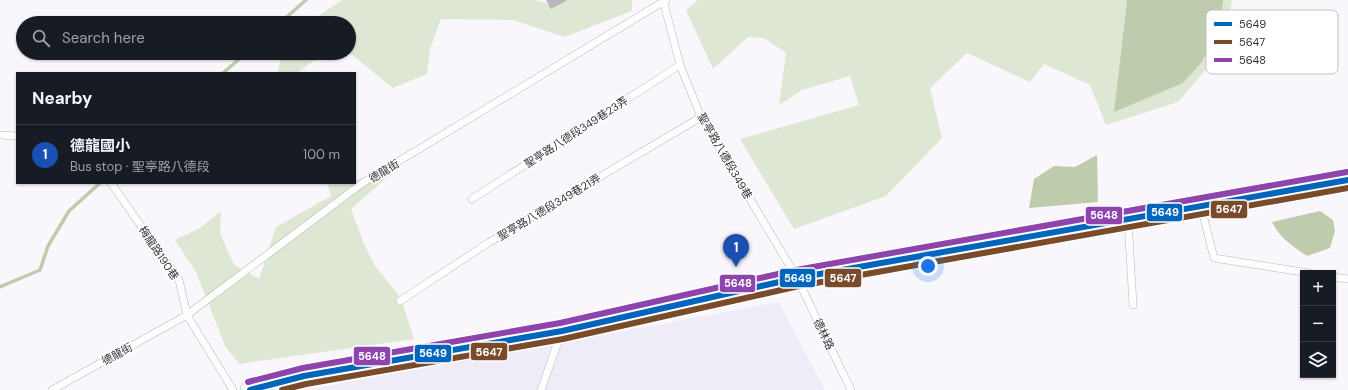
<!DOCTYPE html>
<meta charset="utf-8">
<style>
:root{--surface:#171b24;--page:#242831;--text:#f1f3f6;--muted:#9ea1a6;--line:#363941;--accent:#b45309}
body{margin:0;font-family:"DM Sans","Noto Sans TC",sans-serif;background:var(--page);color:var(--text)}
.controls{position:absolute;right:12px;bottom:12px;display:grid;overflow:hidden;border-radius:0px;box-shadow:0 1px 3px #0004}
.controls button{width:36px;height:36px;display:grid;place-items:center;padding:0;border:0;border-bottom:1px solid var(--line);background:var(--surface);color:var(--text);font:20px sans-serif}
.you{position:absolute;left:928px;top:266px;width:14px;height:14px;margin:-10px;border:3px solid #fff;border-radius:50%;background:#1a73e8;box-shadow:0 0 0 6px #1a73e833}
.badge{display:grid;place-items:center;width:26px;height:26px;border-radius:50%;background:var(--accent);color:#fff;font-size:13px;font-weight:700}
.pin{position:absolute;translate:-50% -33px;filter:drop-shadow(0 1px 2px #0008)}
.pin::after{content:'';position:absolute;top:21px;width:14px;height:12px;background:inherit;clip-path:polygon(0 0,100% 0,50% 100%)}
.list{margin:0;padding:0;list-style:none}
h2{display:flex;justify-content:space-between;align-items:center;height:52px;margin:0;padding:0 16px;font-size:17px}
h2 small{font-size:13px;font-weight:400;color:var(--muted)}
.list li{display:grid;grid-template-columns:26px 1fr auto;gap:12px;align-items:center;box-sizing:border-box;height:60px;padding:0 16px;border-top:1px solid var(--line)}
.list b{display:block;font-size:15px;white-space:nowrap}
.list p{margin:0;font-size:13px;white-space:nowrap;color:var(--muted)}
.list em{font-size:13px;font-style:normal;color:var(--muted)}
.icon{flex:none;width:22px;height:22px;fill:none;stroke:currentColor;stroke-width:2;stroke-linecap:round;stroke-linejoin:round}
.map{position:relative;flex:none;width:1348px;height:390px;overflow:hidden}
.search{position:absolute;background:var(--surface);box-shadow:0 1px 3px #0004;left:16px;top:16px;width:340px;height:44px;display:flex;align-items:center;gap:10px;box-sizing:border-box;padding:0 14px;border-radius:22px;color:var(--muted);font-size:15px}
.panel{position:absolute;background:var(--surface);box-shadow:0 1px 3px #0004;left:16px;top:72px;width:340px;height:112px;border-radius:0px}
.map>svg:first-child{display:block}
.built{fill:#f0ecf7}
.green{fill:#dee7d3}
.water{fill:#beccad}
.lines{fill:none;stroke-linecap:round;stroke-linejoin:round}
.stream{stroke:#beccad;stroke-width:3.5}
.building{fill:#b9b6c0}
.lane-casing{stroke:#b8b6bb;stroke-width:8}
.secondary-casing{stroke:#b8b6bb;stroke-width:20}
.lane{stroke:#fefefe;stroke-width:7}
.secondary{stroke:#f6f5f8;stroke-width:19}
.bus-1-casing{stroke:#fff;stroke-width:9}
.bus-2-casing{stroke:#fff;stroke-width:9}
.bus-3-casing{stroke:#fff;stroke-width:9}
.bus-1{stroke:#0065bd;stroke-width:6}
.bus-2{stroke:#7a4b2a;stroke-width:6}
.bus-3{stroke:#8e44ad;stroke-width:6}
.labels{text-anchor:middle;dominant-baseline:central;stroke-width:3.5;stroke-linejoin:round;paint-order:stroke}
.street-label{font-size:11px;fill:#322f37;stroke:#fff}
.key{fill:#fff;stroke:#c2c1c3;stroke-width:1}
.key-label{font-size:11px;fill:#322f37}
.line-badge{stroke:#fff;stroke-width:1.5}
.badge-label{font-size:11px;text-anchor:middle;font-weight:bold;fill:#fff}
</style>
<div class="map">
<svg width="1348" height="390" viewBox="0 0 1348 390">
<rect width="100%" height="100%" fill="#f9f7fb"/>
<!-- built -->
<polygon class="built" points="779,302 825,390 306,390"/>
<!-- green -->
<g class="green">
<polygon points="342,0 533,0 556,5 569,0 632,0 632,11 564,37 513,20 441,19 430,49 427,74 393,88 351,54 319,57 297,73 278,73 281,53 349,53 349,23 308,23"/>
<polygon points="698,0 1127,0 1114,112 1223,2 1223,0 1232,0 1225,47 1178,102 1106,125 1090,85 1044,64 1030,82 967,53 930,88 942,138 886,196 794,229 740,139 859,105 850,76 802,90 779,105 786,53 764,38 748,37 713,69 686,10"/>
<polygon points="391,174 351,209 364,244 375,266 401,298 414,339 239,364 225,346 196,272 175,240 200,228 221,211 220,233 234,265 259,279 276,227 331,196 327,183 355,183 355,180"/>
</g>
<!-- water -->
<g class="water">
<polygon points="1127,0 1223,0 1223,2 1218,33 1201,63 1183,83 1114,112"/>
<polygon points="1097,155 1098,202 1029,208 1034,179 1054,166 1075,167"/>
<path d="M1320,211L1333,220L1335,231L1330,248L1307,256C1292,246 1280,238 1272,222Z"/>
</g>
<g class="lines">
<!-- stream -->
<g class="stream">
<polyline points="280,23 306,0"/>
<polyline points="223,73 246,53"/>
<polyline points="0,287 40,270 48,246 69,211 100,183"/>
</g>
</g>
<!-- building -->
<polygon class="building" points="546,0 568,0 551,9"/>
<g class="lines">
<defs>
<g id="lane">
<polyline points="663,0 680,65 701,117 797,278 851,390"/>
<polyline points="0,135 17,136"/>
<polyline points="111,183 179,280 187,315 233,390"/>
<polyline points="472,199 680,65"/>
<polyline points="1201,207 1214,258 1309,273"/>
<polyline points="1128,220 1133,305"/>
<polyline points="1333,277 1348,279"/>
<polyline points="400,301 488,243 701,117"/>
<polyline points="52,390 187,315 361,184 666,0"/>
<polyline points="541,390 561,333"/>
</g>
<polyline id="secondary" points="250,390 304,376 562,331 797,278 1348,180"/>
</defs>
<!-- lane casing -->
<use href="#lane" class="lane-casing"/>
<!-- secondary casing -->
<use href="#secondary" class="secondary-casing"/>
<!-- lane -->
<use href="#lane" class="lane"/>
<!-- secondary -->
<use href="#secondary" class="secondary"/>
<defs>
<polyline id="bus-1" points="250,390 304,376 562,331 797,278 1348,180"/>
<polyline id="bus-2" points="282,390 306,384 563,339 799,286 1348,188"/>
<polyline id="bus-3" points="248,382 303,368 560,323 796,270 1347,172"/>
</defs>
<!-- bus-1 casing -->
<use href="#bus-1" class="bus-1-casing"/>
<!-- bus-2 casing -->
<use href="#bus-2" class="bus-2-casing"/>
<!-- bus-3 casing -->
<use href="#bus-3" class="bus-3-casing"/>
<!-- bus-1 -->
<use href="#bus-1" class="bus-1"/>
<!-- bus-2 -->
<use href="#bus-2" class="bus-2"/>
<!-- bus-3 -->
<use href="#bus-3" class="bus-3"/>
</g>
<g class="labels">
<!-- street labels -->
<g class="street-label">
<text transform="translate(576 132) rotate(-33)">聖亭路八德段349巷23弄</text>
<text transform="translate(725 156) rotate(60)">聖亭路八德段349巷</text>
<text transform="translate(384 171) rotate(-31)">德龍街</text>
<text transform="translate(549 207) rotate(-31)">聖亭路八德段349巷21弄</text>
<text transform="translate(159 253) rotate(56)">梅龍路190巷</text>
<text transform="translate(824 334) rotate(64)">德林路</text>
<text transform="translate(117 354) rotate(-29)">德龍街</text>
</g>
</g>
<!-- legend -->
<rect x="1206" y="10" width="132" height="64" rx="6" class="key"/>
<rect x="1214" y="22" width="18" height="4" fill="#0065bd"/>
<rect x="1214" y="40" width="18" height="4" fill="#7a4b2a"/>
<rect x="1214" y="58" width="18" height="4" fill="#8e44ad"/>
<g class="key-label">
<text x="1239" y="28">5649</text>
<text x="1239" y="46">5647</text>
<text x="1239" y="64">5648</text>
</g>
<g class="line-badge">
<rect x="1210" y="200" width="38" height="19" rx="4" fill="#7a4b2a"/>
<rect x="1146" y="203" width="37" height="19" rx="4" fill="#0065bd"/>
<rect x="1085" y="206" width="38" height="19" rx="4" fill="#8e44ad"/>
<rect x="779" y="268" width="37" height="20" rx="4" fill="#0065bd"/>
<rect x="824" y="268" width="38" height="20" rx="4" fill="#7a4b2a"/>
<rect x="719" y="274" width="37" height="19" rx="4" fill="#8e44ad"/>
<rect x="470" y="342" width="38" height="19" rx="4" fill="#7a4b2a"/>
<rect x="414" y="344" width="38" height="19" rx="4" fill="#0065bd"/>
<rect x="353" y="346" width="38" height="20" rx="4" fill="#8e44ad"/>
</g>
<g class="badge-label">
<text x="1229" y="213">5647</text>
<text x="1165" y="216">5649</text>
<text x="1104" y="219">5648</text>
<text x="798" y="282">5649</text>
<text x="843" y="282">5647</text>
<text x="738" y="287">5648</text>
<text x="489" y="356">5647</text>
<text x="433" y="357">5649</text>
<text x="372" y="360">5648</text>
</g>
</svg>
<div class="controls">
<button>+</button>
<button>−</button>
<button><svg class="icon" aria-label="layers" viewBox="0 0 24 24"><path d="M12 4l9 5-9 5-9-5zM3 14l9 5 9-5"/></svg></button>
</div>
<div class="you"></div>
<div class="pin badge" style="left:736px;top:267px;background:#1a4fb4">1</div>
<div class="search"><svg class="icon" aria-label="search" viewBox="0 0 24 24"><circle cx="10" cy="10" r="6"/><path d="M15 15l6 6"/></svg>Search here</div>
<section class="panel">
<h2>Nearby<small></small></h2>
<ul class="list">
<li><span class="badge" style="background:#1a4fb4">1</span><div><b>德龍國小</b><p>Bus stop · 聖亭路八德段</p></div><em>100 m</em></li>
</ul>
</section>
</div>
